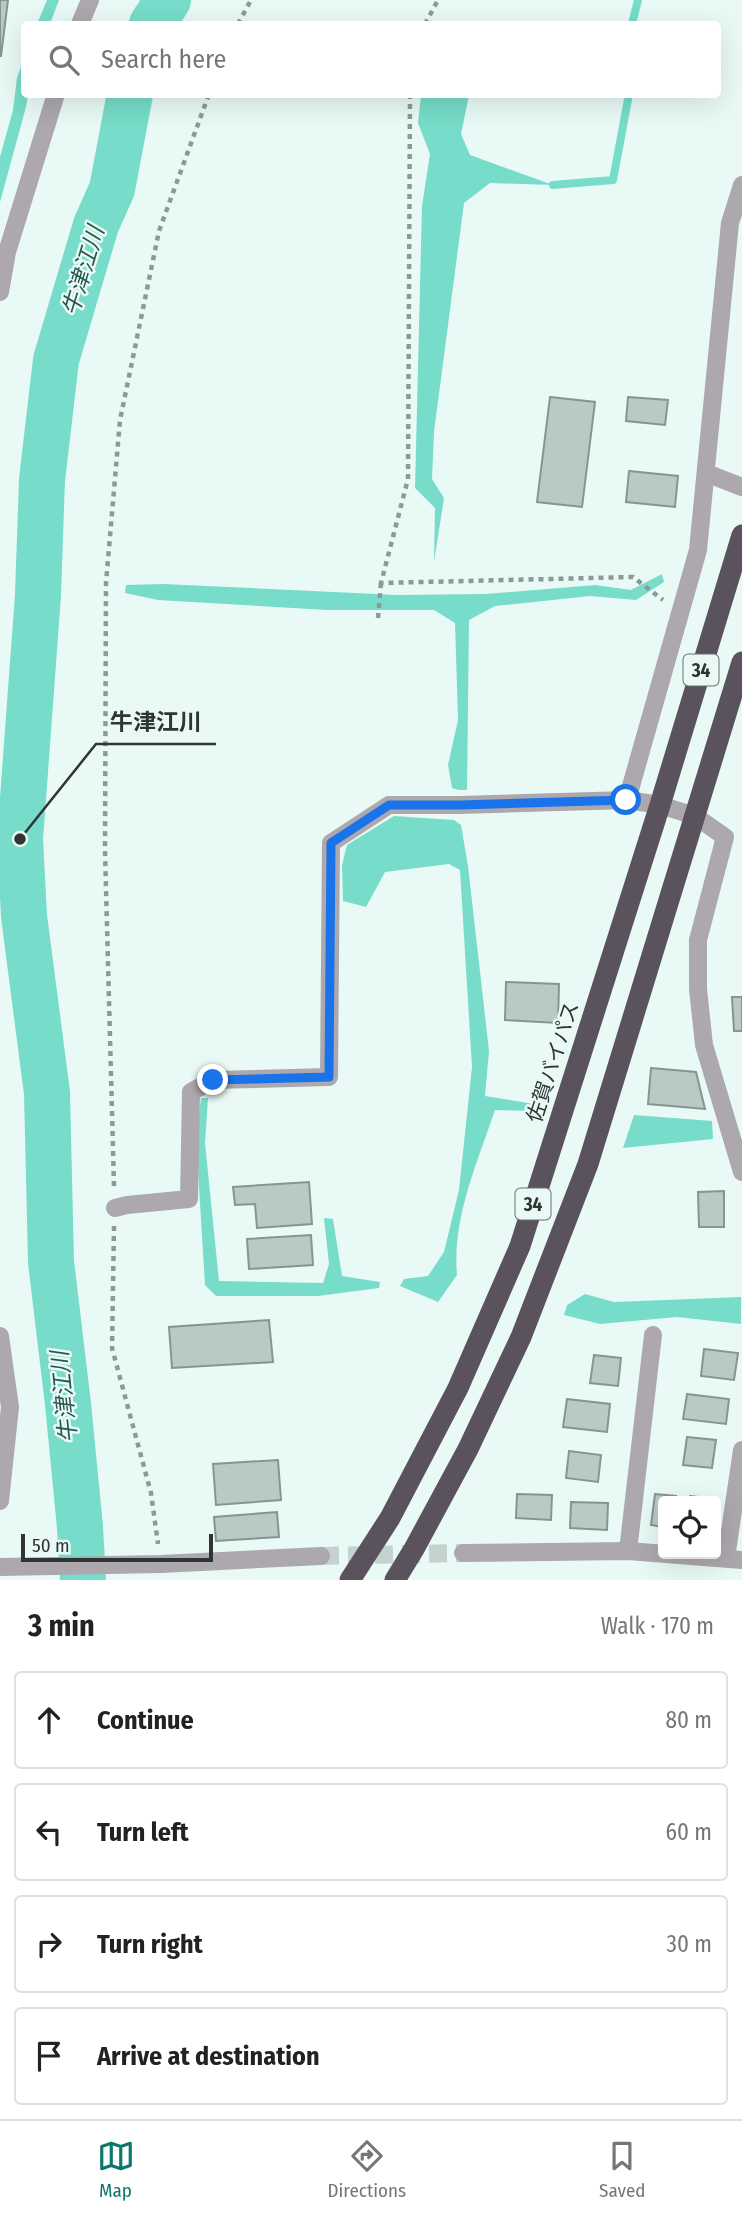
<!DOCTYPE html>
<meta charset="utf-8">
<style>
:root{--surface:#fff;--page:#f6f6f6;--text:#222;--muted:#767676;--line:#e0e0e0;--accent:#0f766e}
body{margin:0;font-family:"Fira Sans Condensed","Noto Sans JP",sans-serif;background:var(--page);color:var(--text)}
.controls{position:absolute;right:21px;bottom:21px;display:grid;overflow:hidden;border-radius:7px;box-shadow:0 7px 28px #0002}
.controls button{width:63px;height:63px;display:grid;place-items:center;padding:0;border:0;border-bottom:2px solid var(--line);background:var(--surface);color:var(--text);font:35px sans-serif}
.scale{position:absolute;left:21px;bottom:18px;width:192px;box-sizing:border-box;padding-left:7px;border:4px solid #2e3533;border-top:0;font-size:19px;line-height:24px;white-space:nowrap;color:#2e3533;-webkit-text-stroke:5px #e9faf6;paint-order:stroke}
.stop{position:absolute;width:21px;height:21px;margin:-16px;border:5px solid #1a73e8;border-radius:50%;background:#fff}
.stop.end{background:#1a73e8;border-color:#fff;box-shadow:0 2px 7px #0008}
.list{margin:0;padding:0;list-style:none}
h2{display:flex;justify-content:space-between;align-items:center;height:91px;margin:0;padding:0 28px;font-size:30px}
h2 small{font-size:23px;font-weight:400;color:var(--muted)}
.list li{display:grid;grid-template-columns:46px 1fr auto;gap:21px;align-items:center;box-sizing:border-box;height:98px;margin:0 14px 14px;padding:0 14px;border:2px solid var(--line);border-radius:7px}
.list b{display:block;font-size:26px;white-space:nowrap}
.list em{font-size:23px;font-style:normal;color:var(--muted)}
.icon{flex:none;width:38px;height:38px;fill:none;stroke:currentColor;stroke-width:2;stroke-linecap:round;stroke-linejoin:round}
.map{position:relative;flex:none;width:742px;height:1580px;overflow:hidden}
.search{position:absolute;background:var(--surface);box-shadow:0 7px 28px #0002;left:21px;right:21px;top:21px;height:77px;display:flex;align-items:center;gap:18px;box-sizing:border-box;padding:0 24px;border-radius:7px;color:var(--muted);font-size:26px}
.sheet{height:539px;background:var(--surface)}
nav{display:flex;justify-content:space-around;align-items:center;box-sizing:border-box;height:98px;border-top:2px solid var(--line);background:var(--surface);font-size:19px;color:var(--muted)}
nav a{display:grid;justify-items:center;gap:4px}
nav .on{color:var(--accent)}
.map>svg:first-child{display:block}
.water{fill:#77dcc9}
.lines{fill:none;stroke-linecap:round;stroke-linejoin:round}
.stream{stroke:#77dcc9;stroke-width:8}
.river{stroke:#77dcc9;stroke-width:46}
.building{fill:#b9cac6;stroke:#859591;stroke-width:2}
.street-tunnel{stroke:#c4d3cf;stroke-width:18;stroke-dasharray:18 9;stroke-linecap:butt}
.path{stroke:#8d9996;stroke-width:4.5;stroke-dasharray:5 5;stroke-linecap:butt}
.street{stroke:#aca8ae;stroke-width:18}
.highway{stroke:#5a535d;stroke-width:21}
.route{stroke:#1a73e8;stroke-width:9}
.labels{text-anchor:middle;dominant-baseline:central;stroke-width:5;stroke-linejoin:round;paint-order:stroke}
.shield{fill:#e9faf6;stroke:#66706e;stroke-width:2}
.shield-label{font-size:19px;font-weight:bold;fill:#2e3533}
.street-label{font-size:21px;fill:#2e3533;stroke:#e9faf6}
.water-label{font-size:23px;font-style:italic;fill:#28554d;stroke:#e9faf6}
.leader{fill:none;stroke:#2e3533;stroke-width:2.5}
.callout-dot{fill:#2e3533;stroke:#e9faf6;stroke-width:2.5}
.callout-label{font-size:23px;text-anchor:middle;font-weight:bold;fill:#2e3533;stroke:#e9faf6;stroke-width:5;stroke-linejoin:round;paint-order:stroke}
</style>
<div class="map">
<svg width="742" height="1580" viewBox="0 0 742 1580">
<rect width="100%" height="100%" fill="#e9faf6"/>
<!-- water -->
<g class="water">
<polygon points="47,0 59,0 50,24 37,24"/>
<polygon points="24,58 24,94 28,95 26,107 0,202 0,157 13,110 17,78"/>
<polygon points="421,95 469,95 461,134 470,155 553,185 490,183 464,203 434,432 432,479 444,498 434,562 435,508 415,488 422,206 430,154 418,123"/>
<polygon points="662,574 664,582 636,600 590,596 495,606 469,620 467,790 459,790 452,788 448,765 458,720 455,623 434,610 328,610 158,600 125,593 126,585 163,584 397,595 486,594 595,585 631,590"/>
<path d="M394,816L454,820L461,825L468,866L489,1051L485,1096L535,1104L533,1111L495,1110C477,1163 452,1219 457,1275L438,1302L400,1286L404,1279L428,1276L444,1252L459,1190L472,1067L460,870L449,864L385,872L366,907L343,901L342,865L347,845Z"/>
<polygon points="201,1098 208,1098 205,1143 219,1281 323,1283 329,1264 324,1218 333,1219 342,1276 380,1282 379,1288 318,1296 216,1296 205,1285 196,1138"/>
<polygon points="634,1115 712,1121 713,1139 623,1148"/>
<polygon points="585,1294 614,1302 741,1297 741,1324 677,1317 600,1324 564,1315 567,1305"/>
</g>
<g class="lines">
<!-- stream -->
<g class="stream">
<polyline points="632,24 638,0"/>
<polyline points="553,185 613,180 629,94"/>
</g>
<!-- river -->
<g class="river">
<polyline points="152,24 168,0"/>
<polyline points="83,1580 80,1527 68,1404 51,1262 47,1093 24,916 20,839 38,595 42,480 56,360 96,225 112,189 130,94"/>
</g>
</g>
<!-- building -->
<g class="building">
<polygon points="0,0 8,0 1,56 0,56"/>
<polygon points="550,397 595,402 582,507 537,502"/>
<polygon points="628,397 668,400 665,425 626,421"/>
<polygon points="629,471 678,476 675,507 626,502"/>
<polygon points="506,982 559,984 558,1023 505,1020"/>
<polygon points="732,997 742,997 742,1031 734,1031"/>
<polygon points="651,1068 696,1072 705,1109 648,1104"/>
<polygon points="309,1182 312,1224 257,1228 255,1204 235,1205 233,1187"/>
<polygon points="724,1191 724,1227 699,1227 698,1192"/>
<polygon points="311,1235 313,1265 249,1269 247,1239"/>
<polygon points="269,1320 273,1362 172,1368 169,1327"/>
<polygon points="704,1349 738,1353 734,1380 701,1376"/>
<polygon points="594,1355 621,1358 618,1386 590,1383"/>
<polygon points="687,1394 729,1399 726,1424 683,1419"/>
<polygon points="567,1399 610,1404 607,1432 563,1427"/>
<polygon points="687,1437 716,1440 712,1468 683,1465"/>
<polygon points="569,1451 601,1455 598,1482 566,1478"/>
<polygon points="278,1460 281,1500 216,1505 213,1464"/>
<polygon points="517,1494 552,1495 551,1520 516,1518"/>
<polygon points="655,1494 676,1496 675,1501 663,1501 663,1527 651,1525"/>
<polygon points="690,1496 714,1499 714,1501 689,1501"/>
<polygon points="571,1502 608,1503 607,1530 570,1528"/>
<polygon points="277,1512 279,1537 216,1541 214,1517"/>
</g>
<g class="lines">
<!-- street-tunnel -->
<polyline class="street-tunnel" points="321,1556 463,1553"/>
<!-- path -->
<g class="path">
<polyline points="238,24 251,0"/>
<polyline points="425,24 438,0"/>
<polyline points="410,94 408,479 381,583 633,577 663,600"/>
<polyline points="378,618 381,583"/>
<polyline points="114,1186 105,851 106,583 120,420 159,231 209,94"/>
<polyline points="114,1226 112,1348 151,1493 158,1544"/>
</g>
<!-- street -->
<g class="street">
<polyline points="80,24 90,0"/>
<polyline points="0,292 7,252 56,94"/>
<polyline points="706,473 742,487"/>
<polyline points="627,800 698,550 730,223 742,185"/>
<polyline points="115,1208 127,1205 189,1199 191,1092 213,1080 329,1077 331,843 389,805 460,805 627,800 660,805 695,816 725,837 698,940 698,989 704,1045 742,1172"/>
<polyline points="0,1336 10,1407 0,1501"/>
<polyline points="628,1551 653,1335"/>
<polyline points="463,1553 628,1551 742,1560"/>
<polyline points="726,1558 742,1450"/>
<polyline points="0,1567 161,1564 321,1556"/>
</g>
<!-- highway -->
<g class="highway">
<polyline points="350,1580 390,1518 458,1388 520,1246 660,805 742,535"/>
<polyline points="395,1580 414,1549 468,1449 521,1337 588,1164 742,662"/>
</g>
</g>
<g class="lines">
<!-- route -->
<polyline class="route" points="213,1080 329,1077 331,843 389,805 460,805 626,800"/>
</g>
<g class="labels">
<!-- shield labels -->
<g class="shield">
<rect x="683.5" y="654.5" width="35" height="31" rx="5"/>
<rect x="515.5" y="1188.5" width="35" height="31" rx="5"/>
</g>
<g class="shield-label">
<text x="701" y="670">34</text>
<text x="533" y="1204">34</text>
</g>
<!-- street labels -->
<g class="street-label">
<text transform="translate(553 1062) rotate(-72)">佐賀バイパス</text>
</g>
<!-- water labels -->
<g class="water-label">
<text transform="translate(83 271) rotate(-73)">牛津江川</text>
<text transform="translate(64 1397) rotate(-96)">牛津江川</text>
</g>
</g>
<!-- callouts -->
<path class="leader" d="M20 839L96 744H216"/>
<circle class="callout-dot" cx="20" cy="839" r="7"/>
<g class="callout-label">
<text x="156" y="730">牛津江川</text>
</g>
</svg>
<div class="controls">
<button><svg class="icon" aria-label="locate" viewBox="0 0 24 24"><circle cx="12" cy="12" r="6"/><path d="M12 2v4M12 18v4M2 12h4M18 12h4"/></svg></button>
</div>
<div class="scale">50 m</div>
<div class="stop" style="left:626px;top:800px"></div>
<div class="stop end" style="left:213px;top:1080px"></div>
<div class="search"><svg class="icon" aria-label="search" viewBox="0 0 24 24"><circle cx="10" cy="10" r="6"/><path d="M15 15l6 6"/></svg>Search here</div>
</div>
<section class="sheet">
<h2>3 min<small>Walk · 170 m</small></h2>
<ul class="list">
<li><svg class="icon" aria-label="ahead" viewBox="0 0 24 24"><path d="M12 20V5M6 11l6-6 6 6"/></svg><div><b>Continue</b></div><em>80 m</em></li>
<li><svg class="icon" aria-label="left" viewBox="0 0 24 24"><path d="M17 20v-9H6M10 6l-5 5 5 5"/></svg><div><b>Turn left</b></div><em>60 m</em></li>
<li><svg class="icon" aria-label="right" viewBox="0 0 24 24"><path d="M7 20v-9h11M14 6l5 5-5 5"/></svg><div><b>Turn right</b></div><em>30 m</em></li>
<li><svg class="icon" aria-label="arrive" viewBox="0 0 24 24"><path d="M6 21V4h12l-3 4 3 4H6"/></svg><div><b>Arrive at destination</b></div></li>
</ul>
</section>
<nav>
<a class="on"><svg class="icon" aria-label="map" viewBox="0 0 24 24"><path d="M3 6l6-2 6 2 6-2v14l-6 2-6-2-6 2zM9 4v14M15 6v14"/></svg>Map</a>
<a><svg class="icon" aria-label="directions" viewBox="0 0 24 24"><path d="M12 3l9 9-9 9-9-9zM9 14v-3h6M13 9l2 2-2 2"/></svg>Directions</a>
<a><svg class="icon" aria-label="saved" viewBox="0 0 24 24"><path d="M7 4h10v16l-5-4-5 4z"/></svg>Saved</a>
</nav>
